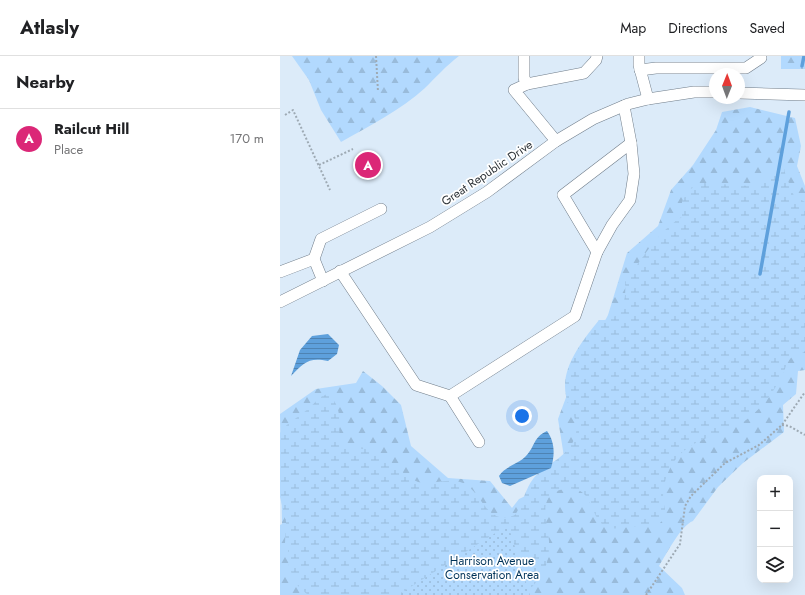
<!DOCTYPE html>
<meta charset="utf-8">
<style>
:root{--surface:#fff;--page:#f2f2f2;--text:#202124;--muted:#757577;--line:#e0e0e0;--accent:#db2777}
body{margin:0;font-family:Jost,sans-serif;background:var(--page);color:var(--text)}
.controls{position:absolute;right:12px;bottom:12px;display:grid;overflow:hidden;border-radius:8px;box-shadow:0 4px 16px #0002}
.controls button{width:36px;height:36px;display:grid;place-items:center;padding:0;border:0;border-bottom:1px solid var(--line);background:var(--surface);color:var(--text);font:20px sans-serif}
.compass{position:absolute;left:429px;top:12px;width:36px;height:36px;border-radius:50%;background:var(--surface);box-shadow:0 4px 16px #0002;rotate:1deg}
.you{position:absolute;left:242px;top:360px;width:14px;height:14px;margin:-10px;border:3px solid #fff;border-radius:50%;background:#1a73e8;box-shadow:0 0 0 6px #1a73e833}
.badge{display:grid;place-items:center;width:26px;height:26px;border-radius:50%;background:var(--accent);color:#fff;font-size:13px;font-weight:700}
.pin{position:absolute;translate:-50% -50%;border:2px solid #fff;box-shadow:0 1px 4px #0006}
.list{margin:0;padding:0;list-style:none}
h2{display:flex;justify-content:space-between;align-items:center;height:52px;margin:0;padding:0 16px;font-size:17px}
h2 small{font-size:13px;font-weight:400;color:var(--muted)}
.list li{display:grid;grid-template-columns:26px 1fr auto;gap:12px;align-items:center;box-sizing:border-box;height:60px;padding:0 16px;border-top:1px solid var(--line)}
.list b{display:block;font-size:15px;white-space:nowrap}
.list p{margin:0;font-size:13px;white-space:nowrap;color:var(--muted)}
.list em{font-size:13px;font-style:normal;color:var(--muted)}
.icon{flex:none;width:22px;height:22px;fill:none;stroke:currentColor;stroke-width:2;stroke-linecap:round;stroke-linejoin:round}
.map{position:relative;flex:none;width:525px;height:539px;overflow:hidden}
header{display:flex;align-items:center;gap:24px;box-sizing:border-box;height:56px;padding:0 20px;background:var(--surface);border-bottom:1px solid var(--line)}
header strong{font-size:19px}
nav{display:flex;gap:22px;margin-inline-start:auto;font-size:14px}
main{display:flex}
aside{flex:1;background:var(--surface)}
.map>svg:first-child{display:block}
.forest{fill:url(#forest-firs)}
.wetland{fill:url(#wetland-marsh)}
.park{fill:url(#park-dots)}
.water{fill:url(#water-rules)}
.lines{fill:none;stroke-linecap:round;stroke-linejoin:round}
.stream{stroke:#5ea0dc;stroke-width:3.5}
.minor-casing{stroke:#707d8a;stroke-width:12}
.path{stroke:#9eaab4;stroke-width:2;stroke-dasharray:2 2;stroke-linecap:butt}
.minor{stroke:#fff;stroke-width:11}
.labels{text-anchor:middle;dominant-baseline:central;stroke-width:3.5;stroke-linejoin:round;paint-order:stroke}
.street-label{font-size:12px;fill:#2d3338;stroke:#fff}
.park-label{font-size:12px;fill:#003359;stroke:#fff}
</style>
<header>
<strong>Atlasly</strong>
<nav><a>Map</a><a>Directions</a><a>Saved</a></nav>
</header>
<main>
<aside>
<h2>Nearby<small></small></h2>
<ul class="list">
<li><span class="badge">A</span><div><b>Railcut Hill</b><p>Place</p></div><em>170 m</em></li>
</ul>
</aside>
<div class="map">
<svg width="525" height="539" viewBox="0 0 525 539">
<defs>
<pattern id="forest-firs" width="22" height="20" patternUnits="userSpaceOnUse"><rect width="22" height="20" fill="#b2d9fe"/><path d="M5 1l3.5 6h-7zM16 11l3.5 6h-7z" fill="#99bbda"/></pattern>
<pattern id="wetland-marsh" width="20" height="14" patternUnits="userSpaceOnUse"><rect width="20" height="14" fill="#b2d9fe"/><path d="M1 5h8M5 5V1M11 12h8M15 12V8" fill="none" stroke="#99bbda"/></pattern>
<pattern id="park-dots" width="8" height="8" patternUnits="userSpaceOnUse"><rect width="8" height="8" fill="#b2d9fe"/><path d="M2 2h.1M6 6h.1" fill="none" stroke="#99bbda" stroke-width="1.8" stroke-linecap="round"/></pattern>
<pattern id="water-rules" width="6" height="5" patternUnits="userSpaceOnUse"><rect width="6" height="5" fill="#5ea0dc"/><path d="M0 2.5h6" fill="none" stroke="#4e83b3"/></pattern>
</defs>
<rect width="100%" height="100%" fill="#dcebf9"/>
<!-- forest -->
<g class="forest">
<path d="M12,0H179C166,10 156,21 145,32C121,54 89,70 61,86L41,54L29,24Z"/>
<rect x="501" y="0" width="24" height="13"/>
<path d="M470,51L515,62L521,90L517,110L525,130V314L518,315L516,338L503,349L504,376L463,407L438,431L413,465C401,469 386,499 379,510L402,532L405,539H0V469L2,468L0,358L36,333L76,327L83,315L102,330L121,349L131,390L168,422L210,425L232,452L239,443L287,420L278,363L288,336L328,259L347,197L378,170L391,134L413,109L436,74L442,56Z"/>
</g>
<!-- wetland -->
<path class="wetland" d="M503,106L505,117L514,140L525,146V296C519,298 513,299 509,304C506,308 505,314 503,318C495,334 484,349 470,361C446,381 409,379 392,409C386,418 383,431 383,441C383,450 389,457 381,466C375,472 366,470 358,470C349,470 337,474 329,472C307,465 317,429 285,433C255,437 268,467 269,485C269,492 269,500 267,506C264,520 253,528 246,539H28L18,530L9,512L8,492L5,487L6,466L0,441V377C8,365 18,362 28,353C35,347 39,340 48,338C65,353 57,369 60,388C72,393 86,391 98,397C111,403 124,421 138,426C153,430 168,421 183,427C203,436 206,471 235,459C243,447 245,434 253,423C266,407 288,402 295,381C299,369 294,359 289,349C275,317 301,287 319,264C323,264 329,264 332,262C345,255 346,239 345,226C362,203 377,176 402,161V145L410,133L424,127L470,130L483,125Z"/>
<!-- park -->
<polygon class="park" points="228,469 250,539 118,539"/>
<!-- water -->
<g class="water">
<path d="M48,278L59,289L57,298L48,305C28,301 24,307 11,320L20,294L32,280Z"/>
<path d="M267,375C275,386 275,399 271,412L230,430L222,427L219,420C225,410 237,409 246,400C255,391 253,381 267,375Z"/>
</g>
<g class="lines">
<!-- stream -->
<g class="stream">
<polyline points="522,10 524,0"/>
<polyline points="480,218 509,56"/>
</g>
<defs>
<g id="minor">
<polyline points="244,0 244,22 247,28"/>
<polyline points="359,0 359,9 368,43"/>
<polyline points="360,14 376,12 466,12 481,2"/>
<polyline points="459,37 525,39"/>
<polyline points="276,85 234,34 247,28 304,17 316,4 317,0"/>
<polyline points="317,196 332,169 350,144 354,118 351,87"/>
<polyline points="60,215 136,329 170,340"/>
<polyline points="0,216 34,203"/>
<polyline points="43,225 34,203 41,183 101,153"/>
<polyline points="0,246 150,171 207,136 276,85 313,63 348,48 368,43 414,36 435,36"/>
<polyline points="199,386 170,340 295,260 317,196 283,139 351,87 344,50"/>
</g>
</defs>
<!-- minor casing -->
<use href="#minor" class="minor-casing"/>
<!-- path -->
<g class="path">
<polyline points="96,0 98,36"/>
<polyline points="5,59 13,54 50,134"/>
<polyline points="39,109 73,93"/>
<polyline points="502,369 509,370 525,379"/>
<polyline points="366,539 400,488 405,450 411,440 445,407 479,389 502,369 525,336"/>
</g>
<!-- minor -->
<use href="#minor" class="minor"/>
</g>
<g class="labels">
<!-- street labels -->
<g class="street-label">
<text transform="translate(207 117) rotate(-34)">Great Republic Drive</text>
</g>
<!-- park labels -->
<g class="park-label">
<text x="212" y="505">Harrison Avenue<tspan x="212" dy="14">Conservation Area</tspan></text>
</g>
</g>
</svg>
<div class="controls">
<button>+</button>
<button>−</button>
<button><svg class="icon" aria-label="layers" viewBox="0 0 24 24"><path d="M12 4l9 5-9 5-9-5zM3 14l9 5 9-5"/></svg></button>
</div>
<svg class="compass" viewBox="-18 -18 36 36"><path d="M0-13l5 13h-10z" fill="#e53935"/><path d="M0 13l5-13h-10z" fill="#757577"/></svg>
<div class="you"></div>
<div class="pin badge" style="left:88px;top:109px">A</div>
</div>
</main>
